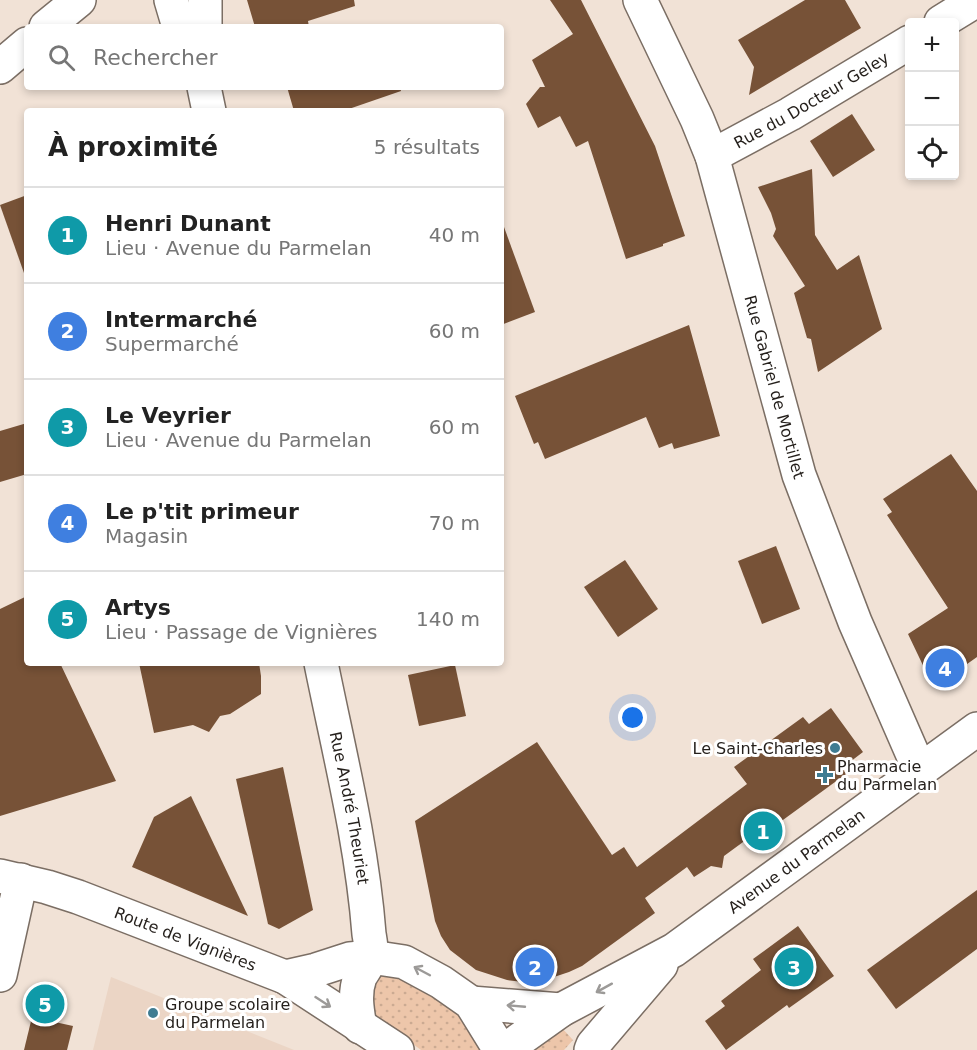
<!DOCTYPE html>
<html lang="fr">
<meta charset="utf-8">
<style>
:root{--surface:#fff;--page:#f2f2f2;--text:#222;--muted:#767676;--line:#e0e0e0;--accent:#0f766e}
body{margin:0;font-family:"DejaVu Sans",sans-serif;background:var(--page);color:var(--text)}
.controls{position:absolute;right:18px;top:18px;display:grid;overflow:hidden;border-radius:6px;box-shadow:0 3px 9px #0003}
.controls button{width:54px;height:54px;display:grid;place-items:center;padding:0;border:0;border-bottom:2px solid var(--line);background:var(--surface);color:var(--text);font:30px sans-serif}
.you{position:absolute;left:633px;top:718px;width:21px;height:21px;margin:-15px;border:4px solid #fff;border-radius:50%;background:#1a73e8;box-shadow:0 0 0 9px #1a73e833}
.badge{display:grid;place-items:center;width:39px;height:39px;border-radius:50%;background:var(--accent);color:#fff;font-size:20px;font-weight:700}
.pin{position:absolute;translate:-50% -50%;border:3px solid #fff;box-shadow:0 2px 6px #0006}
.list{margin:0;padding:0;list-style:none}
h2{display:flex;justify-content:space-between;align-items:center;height:78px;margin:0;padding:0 24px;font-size:26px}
h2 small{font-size:20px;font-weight:400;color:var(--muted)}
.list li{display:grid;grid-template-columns:39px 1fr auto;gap:18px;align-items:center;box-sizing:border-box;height:96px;padding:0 24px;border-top:2px solid var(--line)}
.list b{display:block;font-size:22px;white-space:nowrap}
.list p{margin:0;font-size:20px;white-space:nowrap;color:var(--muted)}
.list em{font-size:20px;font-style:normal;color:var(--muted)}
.icon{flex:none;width:33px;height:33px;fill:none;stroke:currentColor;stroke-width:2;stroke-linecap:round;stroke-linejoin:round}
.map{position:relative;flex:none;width:977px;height:1050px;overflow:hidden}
.search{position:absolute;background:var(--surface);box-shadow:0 3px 9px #0003;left:24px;top:24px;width:480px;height:66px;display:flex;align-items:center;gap:15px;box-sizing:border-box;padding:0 21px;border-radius:6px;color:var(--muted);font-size:22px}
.panel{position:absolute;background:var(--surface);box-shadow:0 3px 9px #0003;left:24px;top:108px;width:480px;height:558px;border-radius:6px}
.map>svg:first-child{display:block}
.built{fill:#ebd5c5}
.grass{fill:url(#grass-dots)}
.building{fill:#775237}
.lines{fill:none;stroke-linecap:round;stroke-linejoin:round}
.street-casing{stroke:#7b6e64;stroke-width:36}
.secondary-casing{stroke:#7b6e64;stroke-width:36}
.street{stroke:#fff;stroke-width:33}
.secondary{stroke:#fff;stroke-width:33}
.oneway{stroke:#9c9a98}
.poi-dot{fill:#3f7c92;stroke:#fff;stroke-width:2}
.labels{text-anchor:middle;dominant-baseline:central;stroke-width:6;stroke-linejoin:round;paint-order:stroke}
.street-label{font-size:16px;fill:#241f1b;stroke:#fff}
.poi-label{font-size:16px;fill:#241f1b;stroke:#fff;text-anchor:start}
</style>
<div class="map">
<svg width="977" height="1050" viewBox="0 0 977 1050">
<defs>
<pattern id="grass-dots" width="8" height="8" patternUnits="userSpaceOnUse" patternTransform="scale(1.5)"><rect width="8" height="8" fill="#edc6aa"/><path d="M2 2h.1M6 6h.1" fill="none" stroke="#cbaa92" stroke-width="1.8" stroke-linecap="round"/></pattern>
</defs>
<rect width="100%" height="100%" fill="#f1e2d6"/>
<!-- built -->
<polygon class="built" points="111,977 294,1050 93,1050"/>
<!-- grass -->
<g class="grass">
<polygon points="388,971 447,997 484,1050 421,1050 375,1016 368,995 378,972"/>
<polygon points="561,1027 573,1040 564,1050 524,1050"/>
</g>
<!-- building -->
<g class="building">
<polygon points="247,0 354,0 355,6 308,21 309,27 255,27"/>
<polygon points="550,0 581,0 655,146 685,236 663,244 663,246 626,259 588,141 576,147 560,116 538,128 526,104 540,87 545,87 532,60 573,34"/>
<polygon points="805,0 845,0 861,28 749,95 754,67 738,40"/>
<polygon points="287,87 400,87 401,91 343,111 294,111"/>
<polygon points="852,114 875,150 833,177 810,141"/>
<polygon points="812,169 815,235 837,270 859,255 882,329 818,372 811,339 807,338 794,293 805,286 773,236 776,229 771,213 758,187"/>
<polygon points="27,195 27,272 24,273 0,205"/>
<polygon points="504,227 535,312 501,325 501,228"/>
<polygon points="689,325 720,436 674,449 672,443 659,448 646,417 545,459 538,442 534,444 515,396"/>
<polygon points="27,423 27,474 0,482 0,431"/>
<polygon points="951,454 977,491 977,657 943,681 929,678 908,634 948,608 887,515 892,512 883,499"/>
<polygon points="776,546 800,609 762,624 738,561"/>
<polygon points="625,560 658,609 618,637 584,587"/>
<polygon points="27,596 27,663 60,663 116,781 0,816 0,609"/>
<polygon points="139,663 259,663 261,676 261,694 230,714 220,716 209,732 193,725 154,733"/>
<polygon points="455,665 466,716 419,726 408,675"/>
<polygon points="831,708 863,752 842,768 846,774 757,839 754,834 724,856 722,868 711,866 694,877 687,867 645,898 655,913 582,966 569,972 545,980 523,982 507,980 476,970 450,950 441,936 435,921 415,821 537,742 612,855 624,847 637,867 747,784 734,767 803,717 809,724"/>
<polygon points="283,767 313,910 279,929 268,924 236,779"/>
<polygon points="191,796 248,916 132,867 154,817"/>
<polygon points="977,890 977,949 896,1009 867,970"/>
<polygon points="798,926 834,976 789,1008 787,1005 726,1050 705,1021 725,1006 721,1001 761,970 753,959"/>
<polygon points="32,1017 73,1026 67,1050 24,1050"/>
</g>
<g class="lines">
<defs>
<g id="street">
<polyline points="171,0 179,27"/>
<polyline points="205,0 205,27"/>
<path id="s1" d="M640,0L697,119L712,156L799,475L855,622L920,771"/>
<polyline points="941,22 977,0"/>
<polyline points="46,27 79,0"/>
<polyline points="0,67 27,44"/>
<polyline points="204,87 209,111"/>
<path id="s2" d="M712,156L790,114L910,42"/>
<path id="s3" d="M321,663C339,752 362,843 369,934C370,940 372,950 371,957C370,963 363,971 360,977C354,993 357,1010 360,1027"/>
<path id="s4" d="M0,876L47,887L78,897L285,977L397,1050"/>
<polyline points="0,975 21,880"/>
<polyline points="285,977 316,970 350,959 371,957 404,962 441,982 471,1003 500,1050"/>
<polyline points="471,1003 561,1010"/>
</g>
<g id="secondary">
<path id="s5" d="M505,1050L561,1010L674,950L977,729"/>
<polyline points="591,1050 593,1045 661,965"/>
</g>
</defs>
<!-- street casing -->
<use href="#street" class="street-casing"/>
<!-- secondary casing -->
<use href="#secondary" class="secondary-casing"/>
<!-- street -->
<use href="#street" class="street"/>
<!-- secondary -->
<use href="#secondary" class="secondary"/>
</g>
<!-- one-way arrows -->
<defs><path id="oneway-shaft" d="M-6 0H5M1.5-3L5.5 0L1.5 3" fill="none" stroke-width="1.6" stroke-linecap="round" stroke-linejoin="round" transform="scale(1.5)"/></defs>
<g class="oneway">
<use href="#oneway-shaft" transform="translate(422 971) rotate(-152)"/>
<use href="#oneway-shaft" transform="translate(604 988) rotate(151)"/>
<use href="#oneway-shaft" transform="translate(323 1002) rotate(33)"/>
<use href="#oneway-shaft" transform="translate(516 1006) rotate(-175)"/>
</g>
<!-- markers -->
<g class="poi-dot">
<circle cx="835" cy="748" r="6"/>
<path d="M822 766h6v6h6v6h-6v6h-6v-6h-6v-6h6z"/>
<circle cx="153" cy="1013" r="6"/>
</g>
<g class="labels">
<!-- street labels -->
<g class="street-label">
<text stroke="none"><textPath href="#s2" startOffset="114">Rue du Docteur Geley</textPath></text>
<text stroke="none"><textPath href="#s1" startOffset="411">Rue Gabriel de Mortillet</textPath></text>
<text stroke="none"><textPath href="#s3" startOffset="148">Rue André Theuriet</textPath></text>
<text stroke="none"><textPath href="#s5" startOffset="348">Avenue du Parmelan</textPath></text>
<text stroke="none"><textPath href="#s4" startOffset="196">Route de Vignières</textPath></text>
</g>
<!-- poi labels -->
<g class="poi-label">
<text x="823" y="748" text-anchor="end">Le Saint-Charles</text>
<text x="837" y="766">Pharmacie<tspan x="837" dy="18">du Parmelan</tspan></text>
<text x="165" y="1004">Groupe scolaire<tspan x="165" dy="18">du Parmelan</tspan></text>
</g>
</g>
</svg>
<div class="controls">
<button>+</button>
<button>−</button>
<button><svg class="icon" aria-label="locate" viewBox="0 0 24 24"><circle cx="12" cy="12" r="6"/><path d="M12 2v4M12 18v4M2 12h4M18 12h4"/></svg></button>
</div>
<div class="you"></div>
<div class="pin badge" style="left:763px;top:831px;background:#0f9aa8">1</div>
<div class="pin badge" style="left:535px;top:967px;background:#3f7fe0">2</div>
<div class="pin badge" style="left:794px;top:967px;background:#0f9aa8">3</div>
<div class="pin badge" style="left:945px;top:668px;background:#3f7fe0">4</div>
<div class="pin badge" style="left:45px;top:1004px;background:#0f9aa8">5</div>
<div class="search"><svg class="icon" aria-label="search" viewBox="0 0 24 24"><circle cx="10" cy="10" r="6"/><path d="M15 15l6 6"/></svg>Rechercher</div>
<section class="panel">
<h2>À proximité<small>5 résultats</small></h2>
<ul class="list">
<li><span class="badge" style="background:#0f9aa8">1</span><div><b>Henri Dunant</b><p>Lieu · Avenue du Parmelan</p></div><em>40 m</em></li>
<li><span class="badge" style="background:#3f7fe0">2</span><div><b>Intermarché</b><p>Supermarché</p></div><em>60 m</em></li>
<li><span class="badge" style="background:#0f9aa8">3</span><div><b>Le Veyrier</b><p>Lieu · Avenue du Parmelan</p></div><em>60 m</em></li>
<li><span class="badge" style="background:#3f7fe0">4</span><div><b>Le p'tit primeur</b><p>Magasin</p></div><em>70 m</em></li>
<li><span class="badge" style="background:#0f9aa8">5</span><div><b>Artys</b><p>Lieu · Passage de Vignières</p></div><em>140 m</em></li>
</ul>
</section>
</div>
